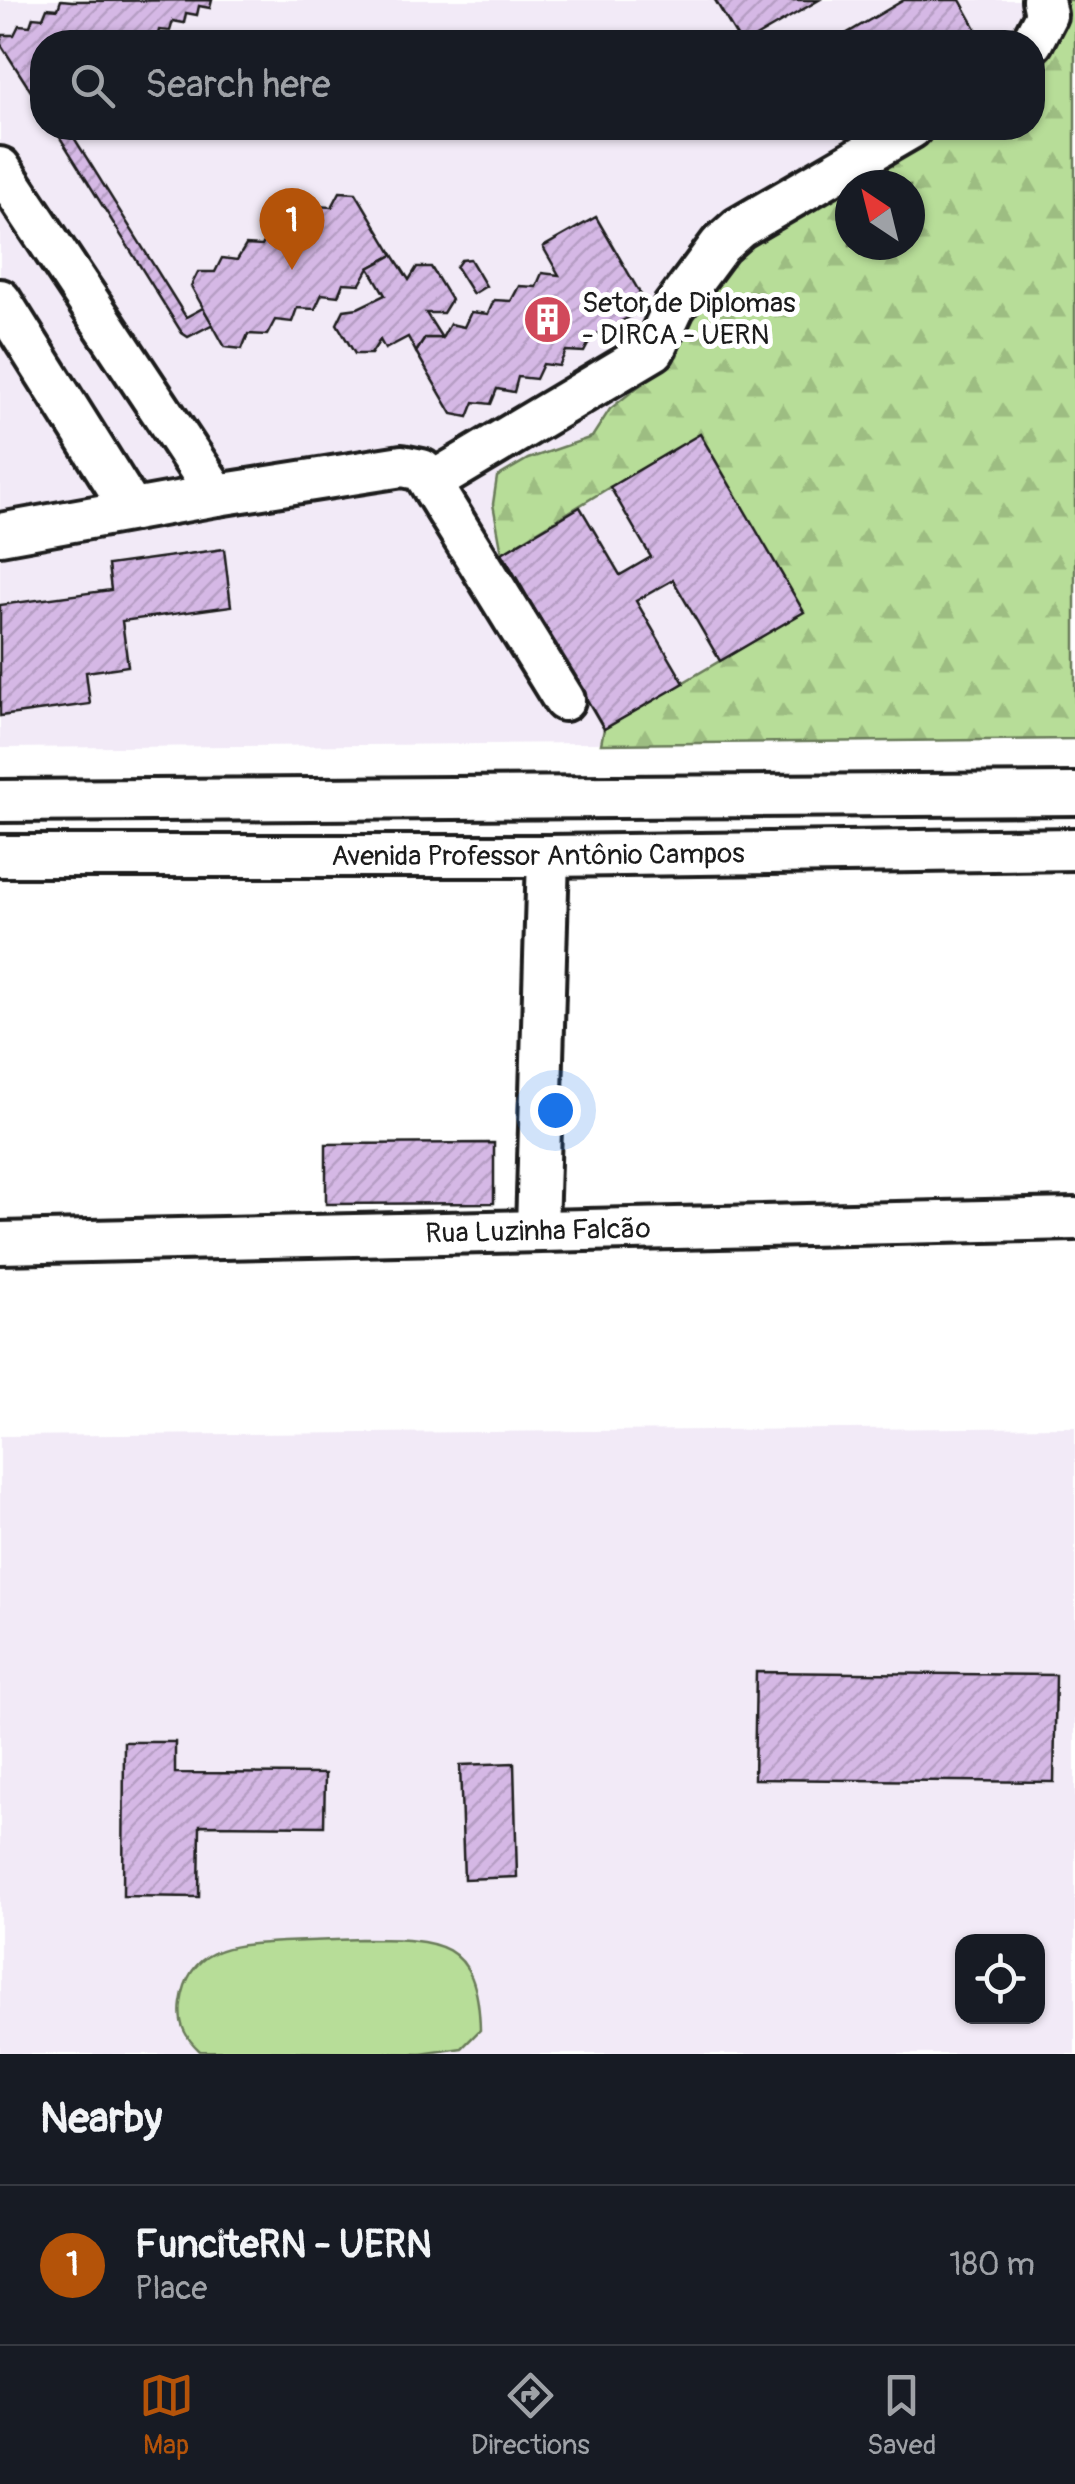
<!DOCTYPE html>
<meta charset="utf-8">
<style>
:root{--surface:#171b24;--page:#20242c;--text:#f1f3f6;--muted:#9ea1a6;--line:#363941;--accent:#b45309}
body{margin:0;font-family:Pangolin,sans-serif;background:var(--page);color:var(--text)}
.controls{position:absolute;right:30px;bottom:30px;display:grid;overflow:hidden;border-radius:20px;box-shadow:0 2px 8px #0004}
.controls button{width:90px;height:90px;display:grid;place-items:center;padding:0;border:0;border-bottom:2px solid var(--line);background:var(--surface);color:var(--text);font:50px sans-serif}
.compass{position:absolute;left:835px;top:170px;width:90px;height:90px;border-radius:50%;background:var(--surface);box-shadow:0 2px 8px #0004;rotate:325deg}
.you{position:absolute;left:555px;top:1110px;width:35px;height:35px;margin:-25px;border:8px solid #fff;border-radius:50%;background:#1a73e8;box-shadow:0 0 0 15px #1a73e833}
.badge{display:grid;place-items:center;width:65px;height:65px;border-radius:50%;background:var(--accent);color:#fff;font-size:32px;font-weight:700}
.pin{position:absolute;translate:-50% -82px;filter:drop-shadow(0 2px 5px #0008)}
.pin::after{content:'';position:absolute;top:52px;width:35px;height:30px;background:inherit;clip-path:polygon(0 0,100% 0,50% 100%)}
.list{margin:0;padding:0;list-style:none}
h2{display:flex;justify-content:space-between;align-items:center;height:130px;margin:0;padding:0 40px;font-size:42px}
h2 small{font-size:32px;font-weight:400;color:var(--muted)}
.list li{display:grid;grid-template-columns:65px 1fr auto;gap:30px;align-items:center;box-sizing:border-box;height:160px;padding:0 40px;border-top:2px solid var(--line)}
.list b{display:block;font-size:38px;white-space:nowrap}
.list p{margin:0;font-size:32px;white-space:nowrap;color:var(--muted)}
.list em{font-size:32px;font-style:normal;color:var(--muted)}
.icon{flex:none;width:55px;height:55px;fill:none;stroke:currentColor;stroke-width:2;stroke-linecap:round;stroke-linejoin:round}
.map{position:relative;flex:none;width:1075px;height:2054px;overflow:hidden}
.search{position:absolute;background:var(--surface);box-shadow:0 2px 8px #0004;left:30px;right:30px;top:30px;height:110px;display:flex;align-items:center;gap:25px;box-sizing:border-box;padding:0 35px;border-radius:40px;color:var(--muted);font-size:38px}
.sheet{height:290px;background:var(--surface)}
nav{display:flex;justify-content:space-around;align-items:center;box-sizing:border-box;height:140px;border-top:2px solid var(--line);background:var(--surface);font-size:28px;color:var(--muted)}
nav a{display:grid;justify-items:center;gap:5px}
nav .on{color:var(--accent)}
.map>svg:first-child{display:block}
.built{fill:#f2eaf7;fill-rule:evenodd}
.grass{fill:#b7dd98;stroke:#6a7c5a;stroke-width:2.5}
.forest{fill:url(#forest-firs);stroke:#6a7c5a;stroke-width:2.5;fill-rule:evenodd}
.building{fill:url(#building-hatch);stroke:#1c1c1c;stroke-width:2.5}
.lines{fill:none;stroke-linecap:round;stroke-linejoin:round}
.minor-casing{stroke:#1c1c1c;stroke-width:48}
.minor{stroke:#fff;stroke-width:40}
.labels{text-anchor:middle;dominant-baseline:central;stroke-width:10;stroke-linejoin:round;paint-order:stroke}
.poi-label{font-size:28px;fill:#1c1c1c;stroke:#fff;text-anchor:start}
.street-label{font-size:28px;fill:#1c1c1c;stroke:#fff}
</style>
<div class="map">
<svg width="1075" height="2054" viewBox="0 0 1075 2054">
<defs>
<pattern id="forest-firs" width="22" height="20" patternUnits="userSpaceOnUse" patternTransform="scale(2.5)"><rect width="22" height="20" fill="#b7dd98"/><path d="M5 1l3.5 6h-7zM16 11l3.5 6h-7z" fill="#9dbd82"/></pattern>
<pattern id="building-hatch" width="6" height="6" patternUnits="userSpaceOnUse" patternTransform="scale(2.5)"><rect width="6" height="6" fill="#d5b8e5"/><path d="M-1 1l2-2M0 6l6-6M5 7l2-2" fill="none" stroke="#b69ec4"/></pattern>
</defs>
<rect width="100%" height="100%" fill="#fff"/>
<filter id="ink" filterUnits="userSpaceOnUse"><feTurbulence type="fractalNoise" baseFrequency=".01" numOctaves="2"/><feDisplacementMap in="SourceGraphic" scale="20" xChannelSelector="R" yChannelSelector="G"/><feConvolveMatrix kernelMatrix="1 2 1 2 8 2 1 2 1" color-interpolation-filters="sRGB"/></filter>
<g filter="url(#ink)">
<!-- built -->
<g class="built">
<path d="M0,0H1075V739L0,748ZM42,42H1032V128H42ZM850,185H910V245H850Z"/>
<path d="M1075,1427V2054H0V1436ZM962,1942H1038V2016H962Z"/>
</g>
<!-- grass -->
<path class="grass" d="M361,1939C439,1939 478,1939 480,2030L462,2048L421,2054L200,2051C185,2037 178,2024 181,2003C189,1944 236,1945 283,1942C309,1941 335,1940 361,1939Z"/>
<!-- forest -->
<path class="forest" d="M1050,0H1075V739L601,744L604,729L803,612L610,487L502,553L493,504L497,477L528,459L592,437L610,409L677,356L694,307L731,250L797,205L935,128H1032L1033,49ZM850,185H910V245H850Z"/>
<!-- building -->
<g class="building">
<polygon points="61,0 72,1 212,0 210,8 199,6 197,15 186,13 184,23 173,21 170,31 159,30 157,38 146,38 144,42 42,42 41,107 0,43 3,35 14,35 19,25 30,26 33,17 43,18 47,8 58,9"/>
<polygon points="715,0 819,0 747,42 740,42"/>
<polygon points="904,0 960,0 978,32 960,42 832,42"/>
<polygon points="54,128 68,128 186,317 203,308 213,324 188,337 182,333"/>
<polygon points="340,192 356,193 393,255 369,268 360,284 343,283 338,296 322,294 315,309 297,308 292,322 275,320 267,335 248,334 242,349 225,347 191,286 198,272 215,272 222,258 237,260 246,245 262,246 269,232 285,233 293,219 308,220 315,206 332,207"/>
<polygon points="596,217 648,307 592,337 584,352 566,351 559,366 543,364 536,379 518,377 514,392 497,389 491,404 474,402 468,417 452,414 416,352 425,338 442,338 450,324 464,327 471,312 488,314 494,300 511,301 519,286 536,287 542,273 559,275 543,247"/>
<polygon points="393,255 409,280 417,267 431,267 451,300 443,313 426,313 442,338 425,338 416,352 408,337 385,349 380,340 371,354 355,354 337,324 344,310 358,308 385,295 369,268"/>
<polygon points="470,259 486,286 473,294 456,267 461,260"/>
<polygon points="700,434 804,612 720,661 673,580 636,601 684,683 604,729 502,553 580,507 620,575 651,557 610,487"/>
<polygon points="224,549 231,606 122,621 128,666 86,672 90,704 0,716 0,605 111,590 108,565"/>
<polygon points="494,1143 494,1203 326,1204 326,1144"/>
<polygon points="756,1672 1056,1675 1054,1782 754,1779"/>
<polygon points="124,1742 175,1742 175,1773 325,1774 324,1826 200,1825 199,1897 123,1896"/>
<polygon points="514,1763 517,1877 464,1879 460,1765"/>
</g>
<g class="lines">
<defs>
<g id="minor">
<polyline points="1032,42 1046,15 1043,0"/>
<polyline points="0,168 217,495"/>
<polyline points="0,300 132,510"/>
<polyline points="431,483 654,350 674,307 720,245 739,228 911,128"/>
<polyline points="0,534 217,495 402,466 422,470 564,700"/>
<polyline points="0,801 1075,794"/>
<path id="s1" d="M0,856H548L1075,849"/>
<polyline points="537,1229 548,856"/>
<path id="s2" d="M0,1243L1075,1219"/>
</g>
</defs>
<!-- minor casing -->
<use href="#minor" class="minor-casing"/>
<!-- minor -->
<use href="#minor" class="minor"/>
</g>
</g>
<!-- icons -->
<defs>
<symbol id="building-disc" viewBox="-11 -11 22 22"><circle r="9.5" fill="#d1495b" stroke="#fff"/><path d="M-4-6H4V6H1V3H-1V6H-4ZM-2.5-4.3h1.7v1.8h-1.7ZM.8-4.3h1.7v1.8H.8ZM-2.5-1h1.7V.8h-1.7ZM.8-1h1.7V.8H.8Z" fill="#fff"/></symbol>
</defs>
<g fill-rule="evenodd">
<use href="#building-disc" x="520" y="292" width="55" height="55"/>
</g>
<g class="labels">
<!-- poi labels -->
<g class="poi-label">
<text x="582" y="303">Setor de Diplomas<tspan x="582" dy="32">- DIRCA - UERN</tspan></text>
</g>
<!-- street labels -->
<g class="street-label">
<text stroke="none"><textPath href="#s1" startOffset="538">Avenida Professor Antônio Campos</textPath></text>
<text stroke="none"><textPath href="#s2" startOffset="538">Rua Luzinha Falcão</textPath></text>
</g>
</g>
</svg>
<div class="controls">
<button><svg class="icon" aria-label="locate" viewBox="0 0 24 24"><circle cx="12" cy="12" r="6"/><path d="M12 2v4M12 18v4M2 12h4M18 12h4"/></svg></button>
</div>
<svg class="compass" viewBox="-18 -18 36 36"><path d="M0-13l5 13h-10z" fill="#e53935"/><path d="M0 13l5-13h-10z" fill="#9ea1a6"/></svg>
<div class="you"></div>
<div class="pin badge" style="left:292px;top:270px">1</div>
<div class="search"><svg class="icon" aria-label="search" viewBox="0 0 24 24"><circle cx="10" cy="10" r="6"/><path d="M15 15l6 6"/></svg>Search here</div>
</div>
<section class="sheet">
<h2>Nearby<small></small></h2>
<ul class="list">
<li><span class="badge">1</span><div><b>FunciteRN - UERN</b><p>Place</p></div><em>180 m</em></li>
</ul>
</section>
<nav>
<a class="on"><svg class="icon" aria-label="map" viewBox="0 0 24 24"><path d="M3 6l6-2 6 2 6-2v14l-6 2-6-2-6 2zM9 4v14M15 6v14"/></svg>Map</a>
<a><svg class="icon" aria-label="directions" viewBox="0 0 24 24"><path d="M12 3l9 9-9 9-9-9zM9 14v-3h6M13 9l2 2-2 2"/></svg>Directions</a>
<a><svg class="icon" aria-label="saved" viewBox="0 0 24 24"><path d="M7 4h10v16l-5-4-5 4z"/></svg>Saved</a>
</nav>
